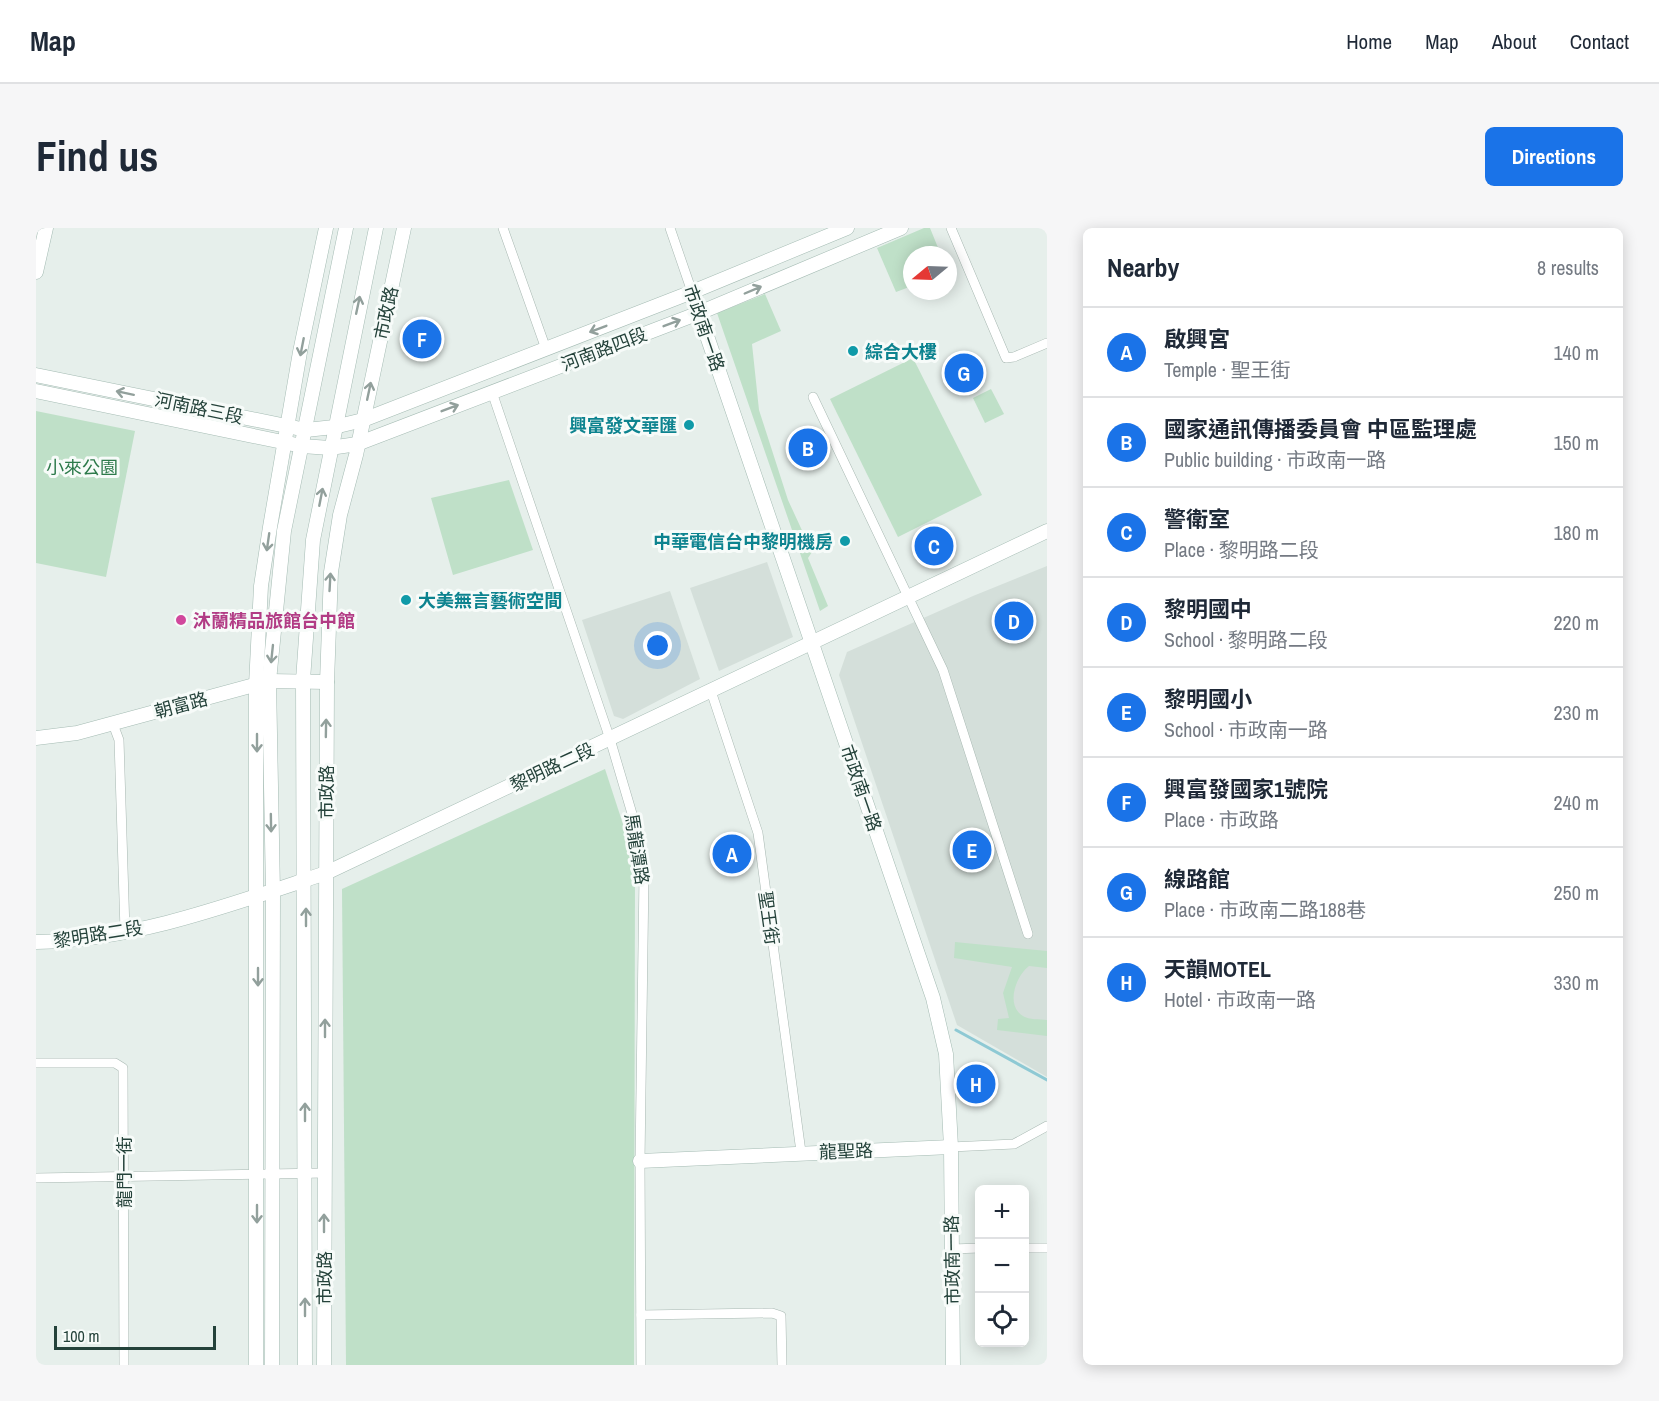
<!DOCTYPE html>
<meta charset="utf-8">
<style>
:root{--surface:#fff;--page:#f6f6f7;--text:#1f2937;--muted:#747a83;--line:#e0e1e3;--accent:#1a73e8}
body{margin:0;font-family:"Archivo Narrow","Noto Sans TC",sans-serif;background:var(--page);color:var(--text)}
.controls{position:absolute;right:18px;bottom:18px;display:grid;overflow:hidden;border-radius:9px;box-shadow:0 3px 15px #0003}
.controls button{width:54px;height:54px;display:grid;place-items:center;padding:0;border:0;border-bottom:2px solid var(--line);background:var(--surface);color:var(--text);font:30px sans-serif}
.compass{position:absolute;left:867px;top:18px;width:54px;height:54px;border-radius:50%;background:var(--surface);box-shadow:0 3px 15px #0003;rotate:251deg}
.scale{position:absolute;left:18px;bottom:15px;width:162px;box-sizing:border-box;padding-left:6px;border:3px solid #24423a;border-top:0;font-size:16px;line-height:21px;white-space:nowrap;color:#24423a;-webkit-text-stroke:4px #f7fbf9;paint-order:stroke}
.you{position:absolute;left:622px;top:418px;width:21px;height:21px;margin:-15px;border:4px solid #fff;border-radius:50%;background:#1a73e8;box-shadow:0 0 0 9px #1a73e833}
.badge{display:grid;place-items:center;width:39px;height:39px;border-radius:50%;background:var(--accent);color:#fff;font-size:20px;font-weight:700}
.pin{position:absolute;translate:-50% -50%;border:3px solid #fff;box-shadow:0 2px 6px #0006}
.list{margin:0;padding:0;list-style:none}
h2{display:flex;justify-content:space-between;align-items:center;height:78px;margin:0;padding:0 24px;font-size:26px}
h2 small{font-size:20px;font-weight:400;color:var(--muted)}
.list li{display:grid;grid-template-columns:39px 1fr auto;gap:18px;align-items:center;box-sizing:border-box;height:90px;padding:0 24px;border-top:2px solid var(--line)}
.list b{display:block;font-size:22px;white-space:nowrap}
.list p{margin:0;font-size:20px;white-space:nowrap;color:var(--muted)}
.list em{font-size:20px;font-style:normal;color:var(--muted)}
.icon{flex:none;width:33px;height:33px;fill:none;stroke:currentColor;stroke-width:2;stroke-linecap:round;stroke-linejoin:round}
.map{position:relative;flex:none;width:1011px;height:1137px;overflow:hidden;border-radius:9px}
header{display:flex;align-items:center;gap:36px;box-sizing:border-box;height:84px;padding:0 30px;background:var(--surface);border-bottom:2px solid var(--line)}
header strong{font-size:28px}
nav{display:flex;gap:33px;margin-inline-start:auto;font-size:21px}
.intro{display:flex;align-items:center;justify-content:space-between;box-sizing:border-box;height:144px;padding:0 36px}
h1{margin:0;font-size:42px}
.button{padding:15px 27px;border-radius:9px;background:var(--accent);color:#fff;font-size:21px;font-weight:700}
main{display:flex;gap:36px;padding:0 36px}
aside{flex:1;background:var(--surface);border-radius:9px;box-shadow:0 3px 15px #0003}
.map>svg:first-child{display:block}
.built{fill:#d4dfda}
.green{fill:#bfe0c8}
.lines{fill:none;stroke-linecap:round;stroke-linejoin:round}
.stream{stroke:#8ec9d4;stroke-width:3}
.street-casing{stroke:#a8b8b2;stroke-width:10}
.secondary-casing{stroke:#a4bbb3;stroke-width:15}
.street{stroke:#fff;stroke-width:9}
.secondary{stroke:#fff;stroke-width:14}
.oneway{stroke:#92a09c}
.culture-dot{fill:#0f9aa8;stroke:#f7fbf9;stroke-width:2}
.hotel-dot{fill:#d1479c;stroke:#f7fbf9;stroke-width:2}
.labels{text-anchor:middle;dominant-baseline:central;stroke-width:6;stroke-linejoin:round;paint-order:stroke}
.street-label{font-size:18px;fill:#24423a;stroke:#f7fbf9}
.culture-label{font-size:18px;font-weight:bold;fill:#0d838f;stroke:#f7fbf9;text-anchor:start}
.park-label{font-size:18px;fill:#2d7a4b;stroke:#f7fbf9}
.hotel-label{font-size:18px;font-weight:bold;fill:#b23c85;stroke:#f7fbf9;text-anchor:start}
</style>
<header>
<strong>Map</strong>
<nav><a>Home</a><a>Map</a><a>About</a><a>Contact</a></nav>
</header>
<div class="intro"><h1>Find us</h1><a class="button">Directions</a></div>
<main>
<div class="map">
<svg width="1011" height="1137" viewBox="0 0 1011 1137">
<rect width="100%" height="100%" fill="#e6efeb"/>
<!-- built -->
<g class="built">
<polygon points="731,334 757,409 683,443 654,360"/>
<polygon points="1011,338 1011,849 921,797 803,447 811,424 937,368"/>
<polygon points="634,363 664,451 587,491 578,488 546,392"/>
</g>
<!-- green -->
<g class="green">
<polygon points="888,0 894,0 905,27 876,27 876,58 860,64 841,20"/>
<polygon points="729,66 745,103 716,116 723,182 752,272 776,324 772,330 792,378 784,383 681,85"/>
<polygon points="877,130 946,267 862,309 794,171"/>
<polygon points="955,161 968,186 949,195 937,170"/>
<polygon points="0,183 99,203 70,349 0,335"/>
<polygon points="473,252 497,322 417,347 395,270"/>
<polygon points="569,541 599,633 598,1137 310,1137 306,661"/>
<path d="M919,714L1011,723V740L993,738C980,748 969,777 987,788C993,792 1004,791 1011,792V808L961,802L962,791L973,790L967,765L976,739L918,730Z"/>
</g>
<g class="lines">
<!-- stream -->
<polyline class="stream" points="920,802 1011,852"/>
<defs>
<g id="street">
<polyline points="467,0 510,121"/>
<polyline points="634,0 656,64"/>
<polyline points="915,0 970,130 978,129 1011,115"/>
<polyline points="456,164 574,511 602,606 608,647 604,933 605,1137"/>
<polyline points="777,169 907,442 992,706"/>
<polyline points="675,463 722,605 765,924"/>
<polyline points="77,496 83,512 89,703"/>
<polyline points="0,835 79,835 87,840 88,1137"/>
<polyline points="915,919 978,916 1011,898"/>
<polyline points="0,950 289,945"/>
<polyline points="988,1020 1011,1020"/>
<polyline points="916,1021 944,1020"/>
<polyline points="605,1087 736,1085 745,1088 746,1137"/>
</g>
<g id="secondary">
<polyline points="0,44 10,0"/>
<polyline points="656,64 897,770 910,826 915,919 917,1137"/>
<polyline points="0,147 270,202 298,199 327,192 656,64 811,0"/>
<polyline points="0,163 266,218 294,220 321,216 663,85 865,0"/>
<polyline points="0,510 41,505 233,453 291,454"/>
<path d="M0,714C101,712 196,676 290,645L1011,303"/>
<polyline points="604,933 915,919"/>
<polyline points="220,1137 220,457 225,358 234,299 264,124 290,0"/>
<polyline points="236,1137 237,664 233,453 248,303 310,0"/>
<polyline points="269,1137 267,452 277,312 340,0"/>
<polyline points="288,1137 291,454 295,344 304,287 320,227 368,0"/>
</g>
</defs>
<!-- street casing -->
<use href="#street" class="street-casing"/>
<!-- secondary casing -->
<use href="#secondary" class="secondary-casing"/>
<!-- street -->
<use href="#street" class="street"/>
<!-- secondary -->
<use href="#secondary" class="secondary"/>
</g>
<!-- one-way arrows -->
<defs><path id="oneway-shaft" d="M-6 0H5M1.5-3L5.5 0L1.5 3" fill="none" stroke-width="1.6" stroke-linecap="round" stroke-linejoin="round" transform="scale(1.5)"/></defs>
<g class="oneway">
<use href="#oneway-shaft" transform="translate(717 62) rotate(-23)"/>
<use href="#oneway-shaft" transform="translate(322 77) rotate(-78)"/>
<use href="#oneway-shaft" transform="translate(636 95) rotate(-21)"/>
<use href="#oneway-shaft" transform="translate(562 101) rotate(159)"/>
<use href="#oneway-shaft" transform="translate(266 119) rotate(101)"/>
<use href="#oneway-shaft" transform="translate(333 163) rotate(-78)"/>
<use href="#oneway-shaft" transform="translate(89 165) rotate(-168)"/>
<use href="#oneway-shaft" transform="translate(414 180) rotate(-21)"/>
<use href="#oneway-shaft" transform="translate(285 269) rotate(-79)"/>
<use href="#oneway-shaft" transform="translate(232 314) rotate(98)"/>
<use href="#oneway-shaft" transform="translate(294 354) rotate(-87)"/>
<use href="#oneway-shaft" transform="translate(236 426) rotate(96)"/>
<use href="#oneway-shaft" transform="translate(290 500) rotate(-89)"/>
<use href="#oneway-shaft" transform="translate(221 515) rotate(90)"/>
<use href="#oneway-shaft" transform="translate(235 595) rotate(89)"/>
<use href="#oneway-shaft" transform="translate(270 689) rotate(-90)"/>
<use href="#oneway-shaft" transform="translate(222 749) rotate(90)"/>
<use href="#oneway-shaft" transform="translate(289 800) rotate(-90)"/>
<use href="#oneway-shaft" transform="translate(269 884) rotate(-90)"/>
<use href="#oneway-shaft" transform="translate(221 986) rotate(90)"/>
<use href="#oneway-shaft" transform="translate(288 995) rotate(-90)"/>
<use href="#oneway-shaft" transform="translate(269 1079) rotate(-90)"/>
</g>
<!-- markers -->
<g class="culture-dot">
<circle cx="817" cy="123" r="6"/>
<circle cx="653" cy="197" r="6"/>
<circle cx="809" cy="313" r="6"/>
<circle cx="370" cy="372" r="6"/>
</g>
<circle class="hotel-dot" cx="145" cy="392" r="6"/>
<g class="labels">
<!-- street labels -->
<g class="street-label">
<text transform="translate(350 85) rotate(-78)">市政路</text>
<text transform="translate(668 100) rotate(71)">市政南一路</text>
<text transform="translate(568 121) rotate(-21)">河南路四段</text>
<text transform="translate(163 180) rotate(12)">河南路三段</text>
<text transform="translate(145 477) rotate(-15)">朝富路</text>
<text transform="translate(516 539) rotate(-25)">黎明路二段</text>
<text transform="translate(825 560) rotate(71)">市政南一路</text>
<text transform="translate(290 564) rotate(-90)">市政路</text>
<text transform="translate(601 621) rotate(81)">馬龍潭路</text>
<text transform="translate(733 690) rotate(82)">聖王街</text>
<text transform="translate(62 706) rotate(-9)">黎明路二段</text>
<text transform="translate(810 923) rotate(-2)">龍聖路</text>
<text transform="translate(88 944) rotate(-90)">龍門一街</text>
<text transform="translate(916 1032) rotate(-91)">市政南一路</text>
<text transform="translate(288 1050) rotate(-90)">市政路</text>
</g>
<!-- culture labels -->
<g class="culture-label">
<text x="829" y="123">綜合大樓</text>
<text x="641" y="197" text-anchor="end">興富發文華匯</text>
<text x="797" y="313" text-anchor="end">中華電信台中黎明機房</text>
<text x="382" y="372">大美無言藝術空間</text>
</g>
<!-- park labels -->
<g class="park-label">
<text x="46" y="239">小來公園</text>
</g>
<!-- hotel labels -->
<g class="hotel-label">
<text x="157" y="392">沐蘭精品旅館台中館</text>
</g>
</g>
</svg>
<div class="controls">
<button>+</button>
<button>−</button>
<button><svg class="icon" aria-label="locate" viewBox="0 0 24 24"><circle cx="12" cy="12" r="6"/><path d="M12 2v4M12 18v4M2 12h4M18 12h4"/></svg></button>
</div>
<svg class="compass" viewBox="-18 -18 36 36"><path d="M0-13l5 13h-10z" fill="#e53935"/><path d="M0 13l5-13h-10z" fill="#747a83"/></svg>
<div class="scale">100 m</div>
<div class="you"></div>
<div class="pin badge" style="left:696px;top:626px">A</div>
<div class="pin badge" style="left:772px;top:220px">B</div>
<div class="pin badge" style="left:898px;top:318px">C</div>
<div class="pin badge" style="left:978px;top:393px">D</div>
<div class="pin badge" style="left:936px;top:622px">E</div>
<div class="pin badge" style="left:386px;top:111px">F</div>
<div class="pin badge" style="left:928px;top:145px">G</div>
<div class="pin badge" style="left:940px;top:856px">H</div>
</div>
<aside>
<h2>Nearby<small>8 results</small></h2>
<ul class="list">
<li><span class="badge">A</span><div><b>啟興宮</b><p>Temple · 聖王街</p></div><em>140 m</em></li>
<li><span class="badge">B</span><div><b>國家通訊傳播委員會 中區監理處</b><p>Public building · 市政南一路</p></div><em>150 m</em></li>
<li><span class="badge">C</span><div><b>警衛室</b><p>Place · 黎明路二段</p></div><em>180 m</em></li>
<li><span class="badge">D</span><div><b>黎明國中</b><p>School · 黎明路二段</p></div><em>220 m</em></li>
<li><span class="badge">E</span><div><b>黎明國小</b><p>School · 市政南一路</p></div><em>230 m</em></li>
<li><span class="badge">F</span><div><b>興富發國家1號院</b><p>Place · 市政路</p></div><em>240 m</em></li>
<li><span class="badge">G</span><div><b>線路館</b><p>Place · 市政南二路188巷</p></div><em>250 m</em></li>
<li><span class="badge">H</span><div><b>天韻MOTEL</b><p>Hotel · 市政南一路</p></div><em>330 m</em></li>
</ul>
</aside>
</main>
